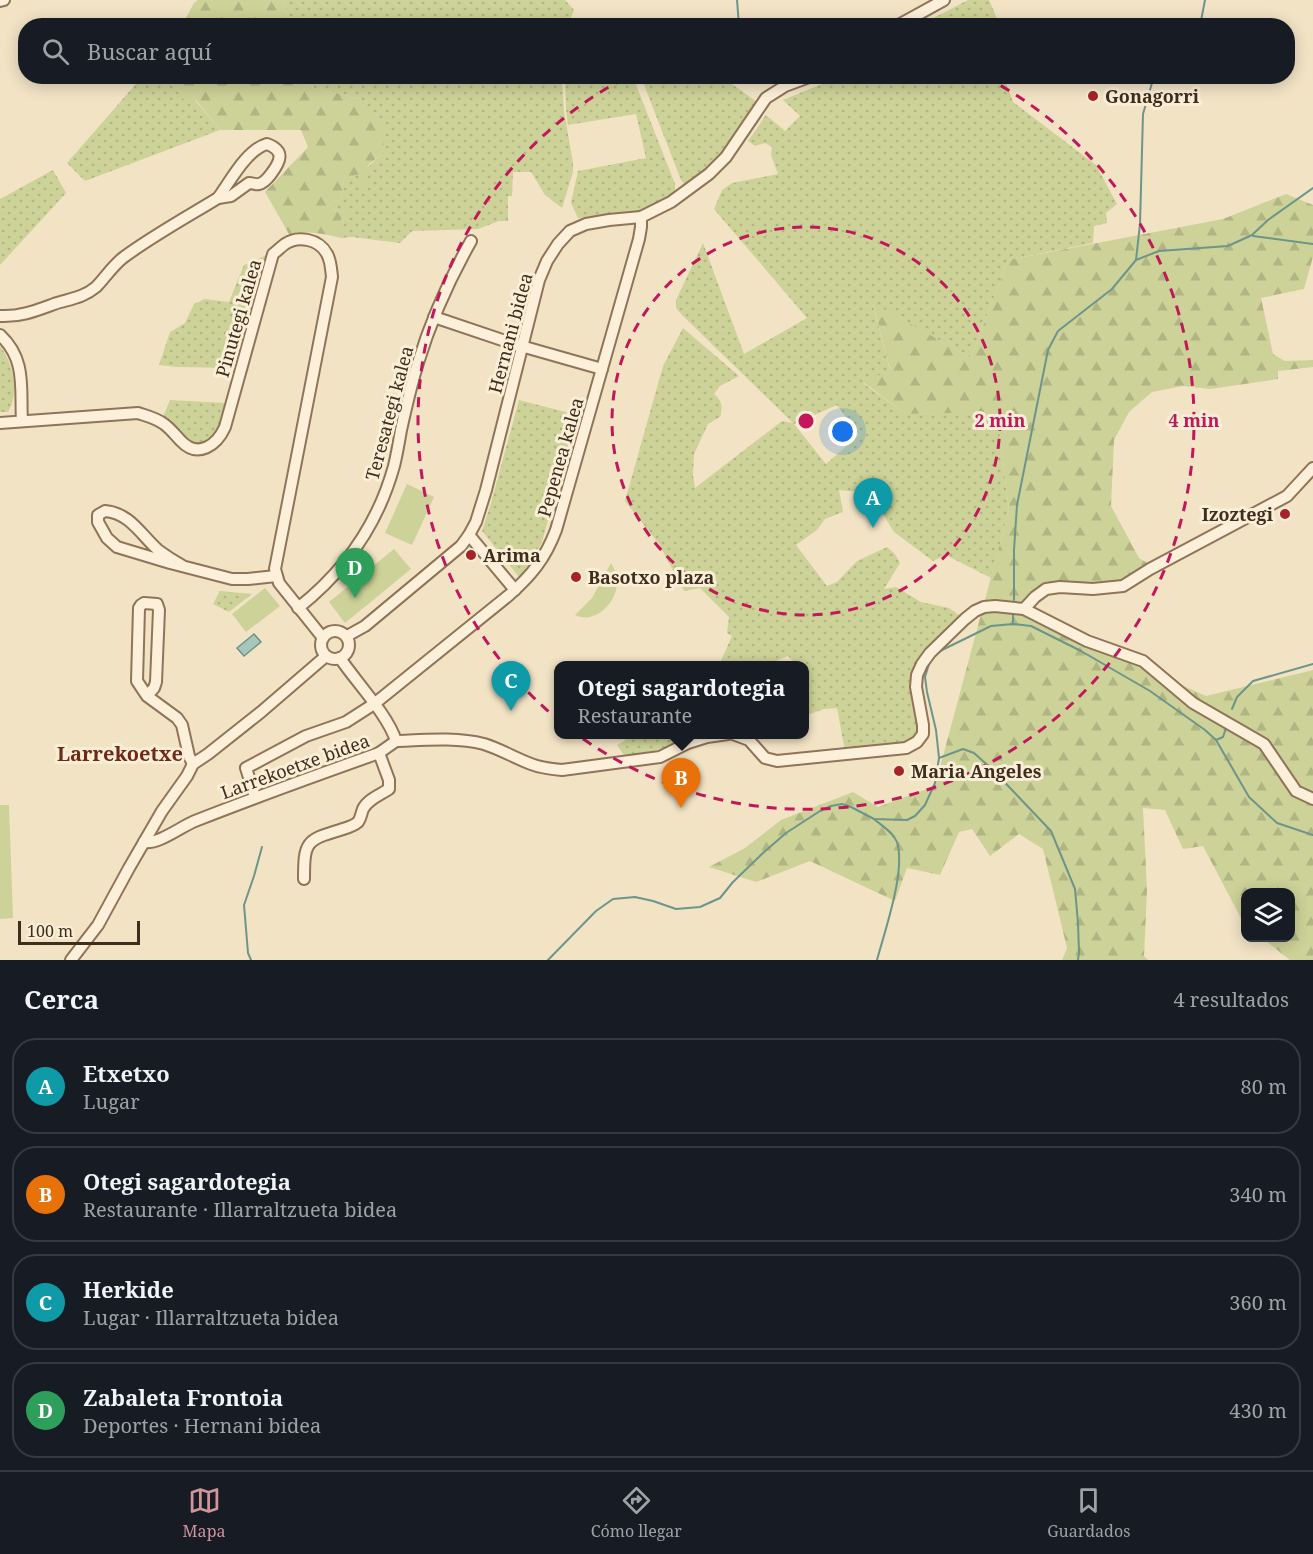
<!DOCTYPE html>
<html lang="es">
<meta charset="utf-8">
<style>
:root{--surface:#171b24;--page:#20242c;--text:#f1f3f6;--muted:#9ea1a6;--line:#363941;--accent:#cf959a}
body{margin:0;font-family:"Noto Serif",serif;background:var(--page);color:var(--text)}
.controls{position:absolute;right:18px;bottom:18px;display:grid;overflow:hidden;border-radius:12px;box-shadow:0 3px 15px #0003}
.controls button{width:54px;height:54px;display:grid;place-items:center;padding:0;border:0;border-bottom:2px solid var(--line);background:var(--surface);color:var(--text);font:30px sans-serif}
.scale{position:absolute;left:18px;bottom:15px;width:122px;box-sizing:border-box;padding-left:6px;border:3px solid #3f2d1e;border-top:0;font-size:16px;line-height:21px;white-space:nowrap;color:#3f2d1e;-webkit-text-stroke:4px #f9eed6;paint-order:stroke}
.you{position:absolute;left:843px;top:432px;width:21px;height:21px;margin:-15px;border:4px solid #fff;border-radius:50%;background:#1a73e8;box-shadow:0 0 0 9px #1a73e833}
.badge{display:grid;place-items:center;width:39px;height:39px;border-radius:50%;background:var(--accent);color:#fff;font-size:20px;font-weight:700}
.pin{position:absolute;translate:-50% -50px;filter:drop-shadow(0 2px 3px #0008)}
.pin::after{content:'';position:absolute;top:32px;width:21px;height:18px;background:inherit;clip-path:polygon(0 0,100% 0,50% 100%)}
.popup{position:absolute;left:554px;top:661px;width:255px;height:78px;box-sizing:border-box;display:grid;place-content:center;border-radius:12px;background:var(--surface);filter:drop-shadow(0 2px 4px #0005);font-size:20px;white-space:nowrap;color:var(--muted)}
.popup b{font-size:22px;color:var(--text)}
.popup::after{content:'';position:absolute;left:50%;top:100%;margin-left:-12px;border:12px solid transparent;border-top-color:var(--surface)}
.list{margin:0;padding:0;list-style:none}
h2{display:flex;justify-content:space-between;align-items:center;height:78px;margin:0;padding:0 24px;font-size:26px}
h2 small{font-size:20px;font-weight:400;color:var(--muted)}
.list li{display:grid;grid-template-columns:39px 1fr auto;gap:18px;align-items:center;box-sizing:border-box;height:96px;margin:0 12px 12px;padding:0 12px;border:2px solid var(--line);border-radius:24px}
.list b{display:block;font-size:22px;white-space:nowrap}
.list p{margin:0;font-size:20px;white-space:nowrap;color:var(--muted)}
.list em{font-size:20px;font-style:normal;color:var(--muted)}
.icon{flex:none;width:33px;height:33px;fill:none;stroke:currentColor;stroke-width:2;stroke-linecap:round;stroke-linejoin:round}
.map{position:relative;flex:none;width:1313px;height:960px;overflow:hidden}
.search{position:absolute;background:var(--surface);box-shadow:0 3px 15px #0003;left:18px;right:18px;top:18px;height:66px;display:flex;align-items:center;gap:15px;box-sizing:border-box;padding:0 21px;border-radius:24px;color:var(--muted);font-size:22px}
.sheet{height:510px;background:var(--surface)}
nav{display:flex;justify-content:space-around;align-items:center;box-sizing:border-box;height:84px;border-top:2px solid var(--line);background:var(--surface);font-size:16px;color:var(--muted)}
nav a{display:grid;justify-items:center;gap:3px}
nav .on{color:var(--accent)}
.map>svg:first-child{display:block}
.grass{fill:url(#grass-dots);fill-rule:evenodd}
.forest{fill:url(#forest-firs)}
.garden{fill:#cdd298}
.water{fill:url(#water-ripples);stroke:#6d958a;stroke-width:1.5}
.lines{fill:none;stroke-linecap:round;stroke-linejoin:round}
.stream{stroke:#6d958a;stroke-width:2}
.minor-casing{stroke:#907459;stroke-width:14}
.minor{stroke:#fcf0da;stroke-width:10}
.ring{fill:none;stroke:#c2185b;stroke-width:3;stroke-dasharray:10 8}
.poi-dot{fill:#a52329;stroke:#f9eed6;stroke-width:2}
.labels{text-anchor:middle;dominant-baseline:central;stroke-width:6;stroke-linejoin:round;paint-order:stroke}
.poi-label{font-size:18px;font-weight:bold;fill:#3f2d1e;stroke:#f9eed6;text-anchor:start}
.street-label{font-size:18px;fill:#3f2d1e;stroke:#f9eed6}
.neighbourhood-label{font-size:20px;font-weight:bold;fill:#702819;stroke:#f9eed6}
.centre{fill:#c2185b;stroke:#f9eed6;stroke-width:3}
.ring-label{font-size:18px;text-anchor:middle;font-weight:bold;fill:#c2185b;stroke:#f9eed6;stroke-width:6;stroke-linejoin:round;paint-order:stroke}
</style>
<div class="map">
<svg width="1313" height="960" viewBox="0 0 1313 960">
<defs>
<pattern id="grass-dots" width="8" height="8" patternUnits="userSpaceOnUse" patternTransform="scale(1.5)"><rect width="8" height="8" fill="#cdd298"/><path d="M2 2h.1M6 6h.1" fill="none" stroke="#b1b583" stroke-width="1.8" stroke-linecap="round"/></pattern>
<pattern id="forest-firs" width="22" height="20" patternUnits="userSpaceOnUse" patternTransform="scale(1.5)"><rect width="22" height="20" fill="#cdd298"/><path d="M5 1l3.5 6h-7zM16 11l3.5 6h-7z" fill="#b1b583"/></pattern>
<pattern id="water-ripples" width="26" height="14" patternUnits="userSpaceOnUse" patternTransform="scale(1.5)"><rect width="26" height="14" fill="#a7c6bc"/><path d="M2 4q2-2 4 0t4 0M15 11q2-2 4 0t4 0" fill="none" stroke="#91aaa1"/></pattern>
</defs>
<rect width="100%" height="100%" fill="#f2e3c5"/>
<!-- grass -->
<g class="grass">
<polygon points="283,0 565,0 574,10 568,25 297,26 296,21 289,21"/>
<polygon points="968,0 989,0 998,21 995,25 920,25"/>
<polygon points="142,77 167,77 187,103 195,100 220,130 85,181 67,163"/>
<polygon points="302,77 562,77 564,111 573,163 573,172 562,208 545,195 531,172 513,172 512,196 508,196 508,221 499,221 478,229 412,231 400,243 352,237 341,238 341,219 349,214 336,212 329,204 341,199 344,179 360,174 382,154 360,99 303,85"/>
<path d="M565,77H633L675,184V191C652,217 610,213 578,218L571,203L578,171L646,158L636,114L568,125L566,110Z"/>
<polygon points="641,77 722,77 757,102 723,156 686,186 681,180"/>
<path d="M839,77H1004L1013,102L1096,165L1117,204L1106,213L1107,223L1094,226L1093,243L1008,260L971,358L873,304L890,371L863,383L906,414L997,411L1009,510L991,578L946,555L933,561L894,532L870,493L839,490L843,512L825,519L817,530L796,545L827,586L837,582L857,561L887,547L895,554L900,563L884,589L896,587L921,602L949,608L965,619L922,664L919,729L915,738L909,743L845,751L837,708L824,709L804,716V666L789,665L793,661L788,656L767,665H719L732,636L727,633L729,617L700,588L684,591L659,544L625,501L663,366L683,328L739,376L720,386L714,394C722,400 723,407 720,417L708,424L694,454L693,475L695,488L782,421L793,423L682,315L676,308V300L703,243L744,354L807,318L714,209L722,190L732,183L778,174L771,155L772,147L765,143L755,146L748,141L766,115L785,131L800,116L783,100ZM837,405L859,435L826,464L794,424Z"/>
<polygon points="53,170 66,193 0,265 0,199"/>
<polygon points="267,255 242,343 236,349 231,368 177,367 159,365 170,332 185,323 194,304 205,299 229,302 244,265"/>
<path d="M0,346C13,363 20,392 8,412H0Z"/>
<polygon points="170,400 225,403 220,431 205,443 197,444 188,442 162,419"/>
<polygon points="519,400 577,415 542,542 534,558 519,577 482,531 491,503"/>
<polygon points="220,591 252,594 229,612 213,604"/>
<polygon points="634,735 698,735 687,738 681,737 676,744 643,754 638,753 626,758 617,745"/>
</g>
<!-- forest -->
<g class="forest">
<polygon points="198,0 283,0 289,21 296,21 297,25 182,25 194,3"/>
<path d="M167,77H302L304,85L360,99L365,110L377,115L385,131L382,154L368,165V185L360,184V174L344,179L341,199L329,204L336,212L345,209L350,214L341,219V238C324,234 306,230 289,234L265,192L308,147L301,130H220L196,100L187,104Z"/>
<polygon points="1286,194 1313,205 1313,257 1304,289 1261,298 1273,354 1285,361 1313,360 1313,367 1278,371 1278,379 1210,389 1183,386 1152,392 1129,412 1114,440 1111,506 1139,558 1151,565 1122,583 1045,583 1019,612 1206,696 1313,670 1313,960 1290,960 1262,938 1290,938 1290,892 1246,892 1245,924 1243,922 1203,846 1183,849 1165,810 1143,808 1147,890 1144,956 1148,960 1062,960 1067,948 1043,849 1019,834 990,856 972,829 959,832 940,875 907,868 895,901 810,861 756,882 709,867 745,848 781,820 853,792 878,807 935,786 1009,510 997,412 906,414 863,382 890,370 873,303 971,358 1008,260 1223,219"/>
</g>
<!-- garden -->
<g class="garden">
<polygon points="407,484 434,497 412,545 385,533"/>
<polygon points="394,549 411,569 345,623 329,602"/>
<path d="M611,563C614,568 617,575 617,581C618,602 595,625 575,615L592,598Z"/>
<polygon points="265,588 280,606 246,632 232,614"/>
<polygon points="0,805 9,805 13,918 0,919"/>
</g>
<!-- water -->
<polygon class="water" points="254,634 261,642 244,656 237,648"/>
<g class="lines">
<!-- stream -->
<g class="stream">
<polyline points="737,0 739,26"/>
<polyline points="1200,26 1205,0"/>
<polyline points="750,76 754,83"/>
<polyline points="1253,236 1313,244"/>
<polyline points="1136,260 1140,224 1143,114 1154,76"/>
<polyline points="1014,600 1014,550 1017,505 1048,350 1058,331 1112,289 1136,260 1159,251 1228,246 1252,235 1268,220 1313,188"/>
<polyline points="1013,624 1013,615"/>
<polyline points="938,652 991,626 1013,624 1031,626 1081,651 1150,691 1205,730 1216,740 1249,797 1277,823 1313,835"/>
<polyline points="1232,709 1237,697 1253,681 1313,664"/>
<polyline points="1216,740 1223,737 1226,728"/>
<polyline points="939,758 963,749 974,753 992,769 1051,831 1075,889 1078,923 1079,952 1078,960"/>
<path d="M874,819C882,826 893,832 897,842C906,871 885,930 877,960"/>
<polyline points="251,960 248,953 244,905 254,876 262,847"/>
<polyline points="548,960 596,911 613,899 635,897 653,901 676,909 700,907 720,898 733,882 763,853 786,833 820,811 831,806 842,804 851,807 874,819 907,820 915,816 925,805 935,783 939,758 936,730 927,692 925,677 929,664 934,656"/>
</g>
<defs>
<g id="minor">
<polyline points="0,1 4,0"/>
<polyline points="897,26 944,0"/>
<path d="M267,144C286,151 280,162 271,174C268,178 264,183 259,184C256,185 253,183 249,183L231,196L218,198C230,182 246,150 267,144Z"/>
<path d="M0,316C20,317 35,311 54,304C69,299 83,298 96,287C105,278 113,265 124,257C154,235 187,217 218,198"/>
<polyline points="434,317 514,344 602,369"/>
<path d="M0,335C27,360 20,389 22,421"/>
<path d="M0,423L138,413C147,416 156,418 164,424C171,429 175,435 181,441C198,459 217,445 225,427L273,254C277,251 281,247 285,244C298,235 319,239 327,254C331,261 331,269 332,277L275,569L279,583L323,638"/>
<polyline points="469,535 515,590"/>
<path d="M183,566C174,561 166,556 158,550C141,535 130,513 105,511L98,515V522L107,538L117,547L170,563L232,579H248L276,576"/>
<path d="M298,608C345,571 378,524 394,466C397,454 399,442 401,430C406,408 411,385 418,363C431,320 449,280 471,241"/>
<polyline points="1024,609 1035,597 1046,589 1060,587 1093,589 1123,586 1150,569 1287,496 1313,468"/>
<circle cx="335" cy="645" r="14"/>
<polyline points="347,636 365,626 461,546 469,535 476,522 486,490 539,280 547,261 558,244 570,231 586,224 609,220 641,217 671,202 709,174 726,157 766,98 785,86 812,76"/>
<path d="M340,658C356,682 388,715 396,741"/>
<polyline points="147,696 154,688 156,682 159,610 157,604 144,603 141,605 139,608 137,681 147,696 177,718 182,725 189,756 193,764"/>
<polyline points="733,734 749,740 765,758 777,761 906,748 917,742 923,734 923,725 916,687 917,675 922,664 930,653 965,619 975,611 984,607 995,606 1024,609 1087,641 1143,661 1193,703 1264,744 1296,791 1313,799"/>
<path d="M396,741C424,740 456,737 484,744C500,749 515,758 531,764C541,768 551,769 562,770L660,757L688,743L707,737L728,734"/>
<path d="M255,797L246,768L306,736L346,722L374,704L508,596C531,576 545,559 556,530L639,239L641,227V217"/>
<path d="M144,842C158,845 182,826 195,821C256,797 317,775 379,753L396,741"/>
<path d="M304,879C304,842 306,840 340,830C346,828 354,826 358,822C361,818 361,814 363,809C368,799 380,795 389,789V780L379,753"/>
<polyline points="71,960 98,925 129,868 162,811 187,776 193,764 208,754 261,712 326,656"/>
</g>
</defs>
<!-- minor casing -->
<use href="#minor" class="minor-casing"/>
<!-- minor -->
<use href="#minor" class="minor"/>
</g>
<!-- distance rings -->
<g class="ring">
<circle cx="806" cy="421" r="194"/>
<path d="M985 77A388 388 0 1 1 627 77"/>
</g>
<!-- markers -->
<g class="poi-dot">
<circle cx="1093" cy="96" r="6"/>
<circle cx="1285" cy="514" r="6"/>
<circle cx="471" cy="555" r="6"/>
<circle cx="576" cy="577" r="6"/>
<circle cx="899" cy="771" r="6"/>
</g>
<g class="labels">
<!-- poi labels -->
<g class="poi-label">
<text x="1105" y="96">Gonagorri</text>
<text x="1273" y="514" text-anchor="end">Izoztegi</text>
<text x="483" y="555">Arima</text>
<text x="588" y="577">Basotxo plaza</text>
<text x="911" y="771">Maria Angeles</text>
</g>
<!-- street labels -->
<g class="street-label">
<text transform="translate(238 318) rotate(-74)">Pinutegi kalea</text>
<text transform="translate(510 333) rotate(-75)">Hernani bidea</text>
<text transform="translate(389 413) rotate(-75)">Teresategi kalea</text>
<text transform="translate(560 457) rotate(-74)">Pepenea kalea</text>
<text transform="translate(295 766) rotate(-20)">Larrekoetxe bidea</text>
</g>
<!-- neighbourhood labels -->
<g class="neighbourhood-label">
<text x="120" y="753">Larrekoetxe</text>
</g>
</g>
<circle cx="806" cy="421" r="9" class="centre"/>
<g class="ring-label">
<text x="1000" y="427">2 min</text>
<text x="1194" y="427">4 min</text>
</g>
</svg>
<div class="controls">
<button><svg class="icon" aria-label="layers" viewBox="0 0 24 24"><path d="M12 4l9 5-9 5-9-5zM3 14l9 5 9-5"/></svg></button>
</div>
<div class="scale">100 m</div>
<div class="you"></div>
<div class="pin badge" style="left:873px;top:528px;background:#0f9aa8">A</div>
<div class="pin badge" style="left:681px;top:808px;background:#e8710a">B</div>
<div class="popup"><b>Otegi sagardotegia</b>Restaurante</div>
<div class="pin badge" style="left:511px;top:711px;background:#0f9aa8">C</div>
<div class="pin badge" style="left:355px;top:598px;background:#2e9e5b">D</div>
<div class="search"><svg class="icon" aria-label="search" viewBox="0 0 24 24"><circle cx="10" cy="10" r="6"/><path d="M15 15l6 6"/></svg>Buscar aquí</div>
</div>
<section class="sheet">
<h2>Cerca<small>4 resultados</small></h2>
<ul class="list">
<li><span class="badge" style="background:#0f9aa8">A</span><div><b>Etxetxo</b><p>Lugar</p></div><em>80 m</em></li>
<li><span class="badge" style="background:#e8710a">B</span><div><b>Otegi sagardotegia</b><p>Restaurante · Illarraltzueta bidea</p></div><em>340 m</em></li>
<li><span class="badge" style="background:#0f9aa8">C</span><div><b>Herkide</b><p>Lugar · Illarraltzueta bidea</p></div><em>360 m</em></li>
<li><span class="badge" style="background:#2e9e5b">D</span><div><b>Zabaleta Frontoia</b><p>Deportes · Hernani bidea</p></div><em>430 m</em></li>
</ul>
</section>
<nav>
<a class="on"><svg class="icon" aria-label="map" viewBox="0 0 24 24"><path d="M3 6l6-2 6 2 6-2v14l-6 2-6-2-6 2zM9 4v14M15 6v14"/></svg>Mapa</a>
<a><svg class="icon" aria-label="directions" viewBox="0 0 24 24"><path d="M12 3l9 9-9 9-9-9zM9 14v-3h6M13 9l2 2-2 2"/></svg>Cómo llegar</a>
<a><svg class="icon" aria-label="saved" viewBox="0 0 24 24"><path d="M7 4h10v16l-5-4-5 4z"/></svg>Guardados</a>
</nav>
